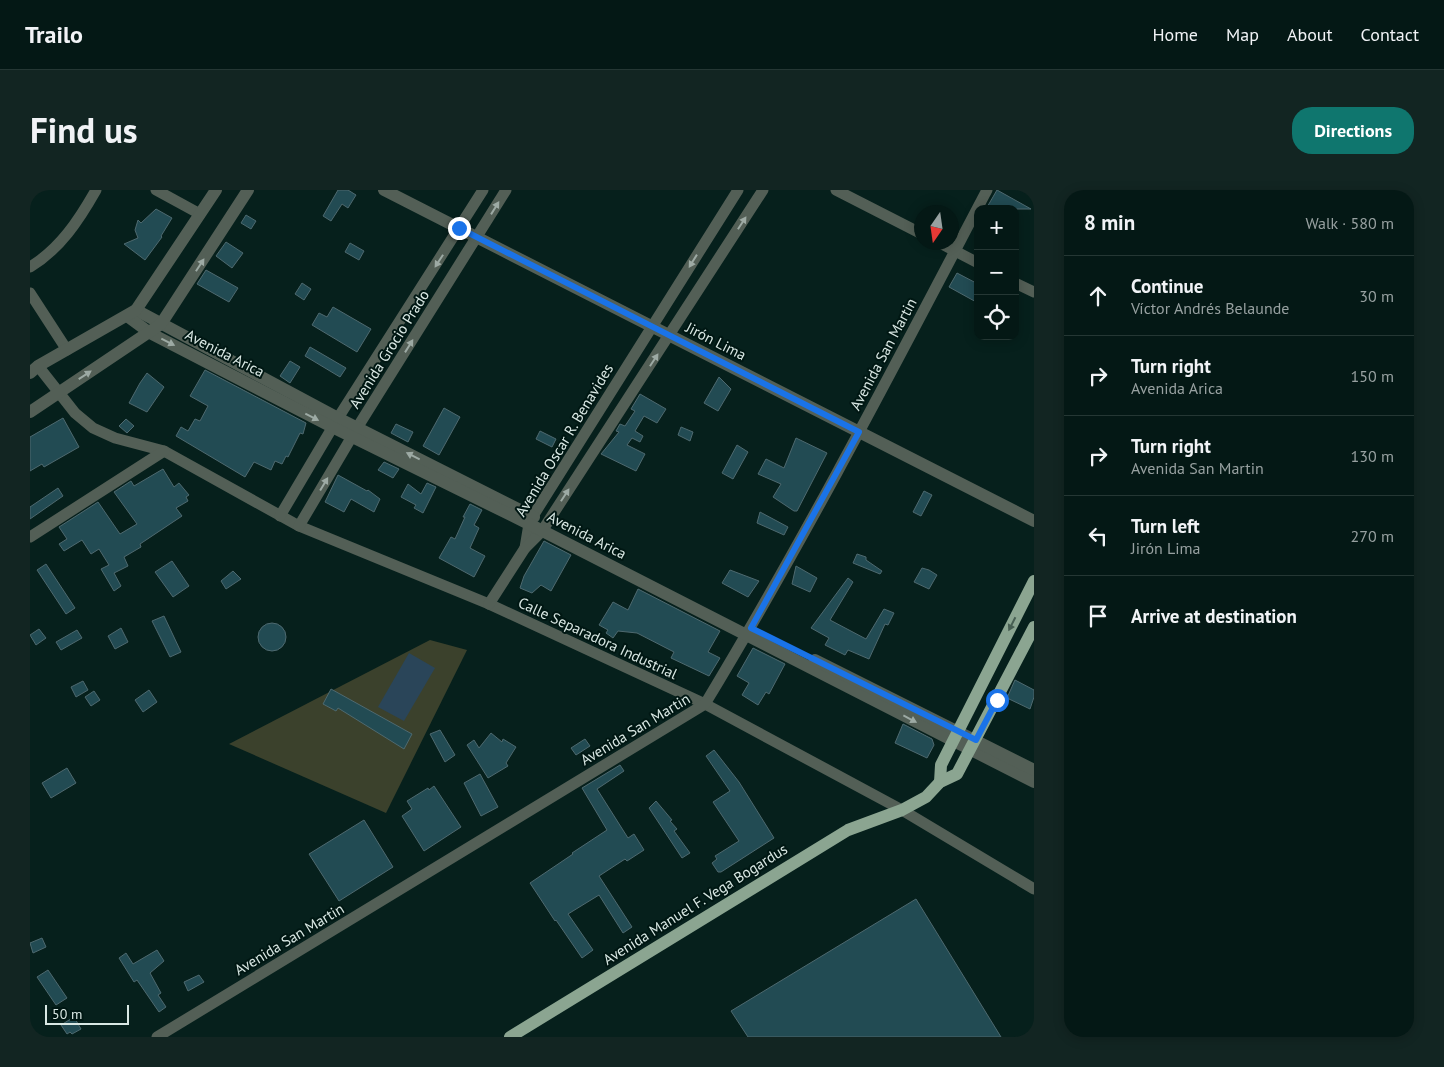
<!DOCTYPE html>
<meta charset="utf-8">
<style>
:root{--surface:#041815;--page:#122522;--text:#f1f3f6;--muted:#97a0a0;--line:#253734;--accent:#0f766e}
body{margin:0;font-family:"PT Sans",sans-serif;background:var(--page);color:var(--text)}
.controls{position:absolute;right:15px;top:15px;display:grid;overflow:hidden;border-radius:10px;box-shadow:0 2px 12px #0003}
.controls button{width:45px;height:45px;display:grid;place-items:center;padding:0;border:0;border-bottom:1px solid var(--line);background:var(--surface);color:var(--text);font:25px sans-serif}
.compass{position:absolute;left:884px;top:15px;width:45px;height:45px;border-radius:50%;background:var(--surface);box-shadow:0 2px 12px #0003;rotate:193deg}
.scale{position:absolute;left:15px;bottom:12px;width:84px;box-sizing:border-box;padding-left:5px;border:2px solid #d9e8e4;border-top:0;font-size:14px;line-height:18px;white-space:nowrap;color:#d9e8e4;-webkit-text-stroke:4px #001713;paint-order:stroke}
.stop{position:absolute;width:15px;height:15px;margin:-11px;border:4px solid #1a73e8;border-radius:50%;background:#fff}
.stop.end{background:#1a73e8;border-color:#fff;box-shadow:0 1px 5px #0008}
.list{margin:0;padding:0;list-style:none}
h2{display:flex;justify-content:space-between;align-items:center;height:65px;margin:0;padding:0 20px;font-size:21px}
h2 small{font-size:16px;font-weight:400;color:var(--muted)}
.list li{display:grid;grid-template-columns:32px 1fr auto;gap:15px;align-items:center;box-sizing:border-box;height:80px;padding:0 20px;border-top:1px solid var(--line)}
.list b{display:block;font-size:19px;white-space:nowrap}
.list p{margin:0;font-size:16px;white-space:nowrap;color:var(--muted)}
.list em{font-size:16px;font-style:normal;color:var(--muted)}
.icon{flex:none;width:28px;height:28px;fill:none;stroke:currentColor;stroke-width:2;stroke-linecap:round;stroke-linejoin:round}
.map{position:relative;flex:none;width:1004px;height:847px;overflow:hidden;border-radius:20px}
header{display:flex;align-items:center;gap:30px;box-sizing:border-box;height:70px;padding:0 25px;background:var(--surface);border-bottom:1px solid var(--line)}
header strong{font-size:24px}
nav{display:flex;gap:28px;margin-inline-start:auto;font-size:18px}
.intro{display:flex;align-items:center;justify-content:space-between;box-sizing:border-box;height:120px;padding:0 30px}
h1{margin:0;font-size:35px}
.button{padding:12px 22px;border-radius:20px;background:var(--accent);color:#fff;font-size:18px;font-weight:700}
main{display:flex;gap:30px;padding:0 30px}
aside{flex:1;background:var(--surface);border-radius:20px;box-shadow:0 2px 12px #0003}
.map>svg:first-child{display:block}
.green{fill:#3b412c}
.water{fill:#2a4559}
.building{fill:#224b53;stroke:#4e696f}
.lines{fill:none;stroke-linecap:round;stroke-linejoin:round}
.minor{stroke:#535f56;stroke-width:11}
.tertiary{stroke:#535f56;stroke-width:12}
.primary{stroke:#8ba591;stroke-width:12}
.oneway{fill:#9daaa4}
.oneway2{fill:#465e52}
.route{stroke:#1a73e8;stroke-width:6}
.labels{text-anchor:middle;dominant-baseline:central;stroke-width:4;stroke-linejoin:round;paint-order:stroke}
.street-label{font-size:15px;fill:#d9e8e4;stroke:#001713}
</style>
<header>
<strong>Trailo</strong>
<nav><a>Home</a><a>Map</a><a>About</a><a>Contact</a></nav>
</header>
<div class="intro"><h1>Find us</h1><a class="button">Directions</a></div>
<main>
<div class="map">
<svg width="1004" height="847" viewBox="0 0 1004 847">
<rect width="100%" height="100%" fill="#06201c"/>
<!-- green -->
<polygon class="green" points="400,450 437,460 356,623 199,554"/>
<!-- water -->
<polygon class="water" points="379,463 405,478 374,531 348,517"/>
<!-- building -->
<g class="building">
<polygon points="308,0 318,0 326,5 318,18 312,14 301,31 293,26"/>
<polygon points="967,0 1001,19 956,19"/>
<polygon points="126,19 142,28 131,46 132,47 115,70 94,54 108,48 105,40 108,30 111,33"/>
<polygon points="216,25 226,31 221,39 211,33"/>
<polygon points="196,52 213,63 202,78 186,66"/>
<polygon points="320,53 334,61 329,70 315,62"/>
<polygon points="176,80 208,98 199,112 167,94"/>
<polygon points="927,83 948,94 948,113 919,97"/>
<polygon points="272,93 281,99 274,110 265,104"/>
<polygon points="303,117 341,139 327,162 282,135 289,123 297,127"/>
<polygon points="280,157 316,178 310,187 275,166"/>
<polygon points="260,171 270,177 260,193 250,186"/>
<polygon points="175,180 276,233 273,244 270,243 258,267 256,266 252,274 245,271 241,280 224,272 215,287 146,246 151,237 158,241 165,229 170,231 178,216 160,206"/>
<polygon points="117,183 134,197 117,222 99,213 110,193"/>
<polygon points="689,187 701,199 688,221 674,213"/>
<polygon points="610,204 636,219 627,233 614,226 605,241 613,246 610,252 602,248 597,255 615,264 606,281 571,264 589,242 586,241 590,234 595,236 605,221 601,219"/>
<polygon points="414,218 430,227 409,265 393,256"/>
<polygon points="33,228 49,257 14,277 12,274 0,281 0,247"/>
<polygon points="96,229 104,236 97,243 89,236"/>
<polygon points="366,234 383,242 378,252 361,243"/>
<polygon points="651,237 663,242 660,251 648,245"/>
<polygon points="510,241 526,249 522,257 506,249"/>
<polygon points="766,248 797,263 767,321 764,321 743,307 751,294 728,284 736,269 754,278"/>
<polygon points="707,255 718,262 703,289 692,283"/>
<polygon points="354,272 369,279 363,288 348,280"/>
<polygon points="133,279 144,297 149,293 159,305 156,307 158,311 146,318 152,326 110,354 111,357 94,367 98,376 84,383 91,396 84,401 71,379 79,375 69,359 61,364 52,350 34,361 29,354 37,349 29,337 68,312 90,344 107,334 84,302 101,291 104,296"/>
<polygon points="308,285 337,301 338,300 350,309 344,322 321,309 314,322 295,312"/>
<polygon points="397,293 406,297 393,323 384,318 386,315 371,307 378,294 391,304"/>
<polygon points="28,298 33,306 0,329 0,317"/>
<polygon points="894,301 902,305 891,326 883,322"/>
<polygon points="440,314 452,320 444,335 449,338 440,358 455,366 444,387 409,368 421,347 425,349 435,327 433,327"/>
<polygon points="730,322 758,337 754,345 727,333"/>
<polygon points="514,351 541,365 521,401 511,395 502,403 490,398 494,386"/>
<polygon points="827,364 836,367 836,370 852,381 850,384 823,373"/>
<polygon points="142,371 159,396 143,407 125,382"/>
<polygon points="16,374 45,418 36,424 7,380"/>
<polygon points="766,376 787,388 780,402 762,394"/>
<polygon points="892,378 899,380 907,385 899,399 884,392"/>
<polygon points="700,380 729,391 718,407 692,393"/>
<polygon points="203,381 211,389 196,399 191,391"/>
<polygon points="818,388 823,392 800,430 836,449 854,419 864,423 858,435 855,434 839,469 818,460 815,465 795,455 799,448 781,438"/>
<polygon points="608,399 690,441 678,462 690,468 679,486 641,468 644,462 607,443 588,441 583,448 576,443 578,440 569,435 583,412 598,420"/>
<polygon points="134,426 151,462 140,467 122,431"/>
<circle cx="242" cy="447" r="14"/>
<polygon points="91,438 98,452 85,459 78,446"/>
<polygon points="9,439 16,448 6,455 0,445"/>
<polygon points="47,440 52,448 31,460 26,452"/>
<polygon points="723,458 755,474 739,504 736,502 728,515 712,505 719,493 707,486"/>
<polygon points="985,490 1004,500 1004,507 1000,519 977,508"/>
<polygon points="53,491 58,500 46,507 41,497"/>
<polygon points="301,499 382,544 374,559 308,518 306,521 293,514"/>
<polygon points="119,500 127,512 113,522 105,510"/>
<polygon points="64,501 70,510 61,516 55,507"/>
<polygon points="873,534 902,549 904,555 897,568 865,553"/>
<polygon points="410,540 425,565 415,572 400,544"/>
<polygon points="461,543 472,552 473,549 486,557 476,573 478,576 458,588 437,555 444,550 449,558"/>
<polygon points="555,549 560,556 546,565 541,558"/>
<polygon points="684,560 709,592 744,648 691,682 688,682 682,673 687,669 685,666 709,651 683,612 700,601 676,566"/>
<polygon points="590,575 594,581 567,599 598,648 604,644 614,660 597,671 595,669 569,686 602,737 593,743 569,705 538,724 563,760 552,768 526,730 525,731 500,693 543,664 542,663 577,640 552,598"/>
<polygon points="37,578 46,593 21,608 12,593"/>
<polygon points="450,584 468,617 451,626 434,593"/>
<polygon points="404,596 431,637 394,661 372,626 382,619 377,611 398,598 399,600"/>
<polygon points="626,611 642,630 640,631 647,639 644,641 660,663 652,668 619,618"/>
<polygon points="334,630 363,677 309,711 279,664"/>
<polygon points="886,709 971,847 718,847 701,821"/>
<polygon points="12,748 16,757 3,763 0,753"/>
<polygon points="127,760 134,771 120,783 131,803 128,805 136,817 129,822 107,790 104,792 89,768 96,763 103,774"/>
<polygon points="18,780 37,808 26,815 7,787"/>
<polygon points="169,785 174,792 158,801 154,792"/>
<polygon points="44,827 51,839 42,844 40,842 37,844 31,835"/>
</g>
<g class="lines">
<!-- minor -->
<g class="minor">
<polyline points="126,0 170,24"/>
<polyline points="806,0 892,44"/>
<polyline points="908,52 948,73"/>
<path d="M0,77C30,59 49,30 66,0"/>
<polyline points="985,93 1004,102"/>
<polyline points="0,103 37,160"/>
<polyline points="8,176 45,223 63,238 85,248 134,261 269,336 459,414 675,514 872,620 1004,699"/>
<polyline points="250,326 308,228 453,0"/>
<polyline points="269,336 327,238 476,0"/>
<polyline points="0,347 134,261"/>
<polyline points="495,358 499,334 503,326 708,0"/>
<polyline points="459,414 495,358 512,341 733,0"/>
<path d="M127,847L675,514C776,347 866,173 957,0"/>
</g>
<!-- tertiary -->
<g class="tertiary">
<polyline points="354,0 1004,331"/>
<polyline points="106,120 308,228 504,327"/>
<polyline points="97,126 120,143 302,237 499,334 1004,592"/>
<polyline points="0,183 8,176 106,120 186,0"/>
<polyline points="0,222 131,134 218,0"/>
<polyline points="785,470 1004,580"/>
</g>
<!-- primary -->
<g class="primary">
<polyline points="910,592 911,575 1004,391"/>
<polyline points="480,847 818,640 872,620 896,607 910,592 927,584 1004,437"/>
</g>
</g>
<!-- one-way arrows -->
<defs><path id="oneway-solid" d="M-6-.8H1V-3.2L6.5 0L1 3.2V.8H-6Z" transform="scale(1.25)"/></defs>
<g class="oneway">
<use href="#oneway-solid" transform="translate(465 18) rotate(-58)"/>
<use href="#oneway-solid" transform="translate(712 33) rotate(-57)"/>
<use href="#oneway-solid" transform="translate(409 71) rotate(123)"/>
<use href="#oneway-solid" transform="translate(663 71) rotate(122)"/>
<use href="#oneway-solid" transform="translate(170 75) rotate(-57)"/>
<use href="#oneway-solid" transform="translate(138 152) rotate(27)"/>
<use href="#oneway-solid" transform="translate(379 156) rotate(-58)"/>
<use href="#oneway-solid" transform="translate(624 170) rotate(-57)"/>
<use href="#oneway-solid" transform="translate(55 185) rotate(-33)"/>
<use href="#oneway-solid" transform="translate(282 227) rotate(27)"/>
<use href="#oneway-solid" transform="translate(383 266) rotate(-153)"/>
<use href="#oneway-solid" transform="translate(294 294) rotate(-59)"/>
<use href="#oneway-solid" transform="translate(535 305) rotate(-57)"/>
<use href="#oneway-solid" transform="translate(880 529) rotate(28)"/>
</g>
<use class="oneway2" href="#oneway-solid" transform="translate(982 434) rotate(117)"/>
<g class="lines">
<!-- route -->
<polyline class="route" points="429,38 829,242 721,438 946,550 967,510"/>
</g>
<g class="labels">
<!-- street labels -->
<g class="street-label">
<text transform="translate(686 151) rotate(27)">Jirón Lima</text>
<text transform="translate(359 159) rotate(-58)">Avenida Grocio Prado</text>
<text transform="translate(195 163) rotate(27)">Avenida Arica</text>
<text transform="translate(853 164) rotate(-62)">Avenida San Martin</text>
<text transform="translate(534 250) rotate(-59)">Avenida Oscar R. Benavides</text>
<text transform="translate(557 345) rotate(27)">Avenida Arica</text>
<text transform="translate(568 448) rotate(25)">Calle Separadora Industrial</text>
<text transform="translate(605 539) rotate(-31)">Avenida San Martin</text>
<text transform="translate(665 714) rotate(-32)">Avenida Manuel F. Vega Bogardus</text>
<text transform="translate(259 749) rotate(-31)">Avenida San Martin</text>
</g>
</g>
</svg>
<div class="controls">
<button>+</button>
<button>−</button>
<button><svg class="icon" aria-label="locate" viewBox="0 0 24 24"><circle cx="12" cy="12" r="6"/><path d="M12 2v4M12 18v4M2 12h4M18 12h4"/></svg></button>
</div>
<svg class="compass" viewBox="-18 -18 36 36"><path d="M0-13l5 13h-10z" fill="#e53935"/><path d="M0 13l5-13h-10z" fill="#97a0a0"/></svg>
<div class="scale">50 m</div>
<div class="stop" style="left:967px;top:510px"></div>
<div class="stop end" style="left:429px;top:38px"></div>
</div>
<aside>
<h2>8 min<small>Walk · 580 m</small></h2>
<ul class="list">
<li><svg class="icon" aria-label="ahead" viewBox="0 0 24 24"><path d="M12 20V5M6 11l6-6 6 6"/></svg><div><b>Continue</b><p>Víctor Andrés Belaunde</p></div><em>30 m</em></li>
<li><svg class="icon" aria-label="right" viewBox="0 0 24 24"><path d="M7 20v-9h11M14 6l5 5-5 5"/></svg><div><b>Turn right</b><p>Avenida Arica</p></div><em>150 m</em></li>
<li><svg class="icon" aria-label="right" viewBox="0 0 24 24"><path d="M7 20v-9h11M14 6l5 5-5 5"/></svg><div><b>Turn right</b><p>Avenida San Martin</p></div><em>130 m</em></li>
<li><svg class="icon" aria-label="left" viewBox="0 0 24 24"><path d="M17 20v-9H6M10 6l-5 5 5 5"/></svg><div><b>Turn left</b><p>Jirón Lima</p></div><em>270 m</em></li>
<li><svg class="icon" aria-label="arrive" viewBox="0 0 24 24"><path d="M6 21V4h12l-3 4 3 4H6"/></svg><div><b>Arrive at destination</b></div></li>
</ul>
</aside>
</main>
